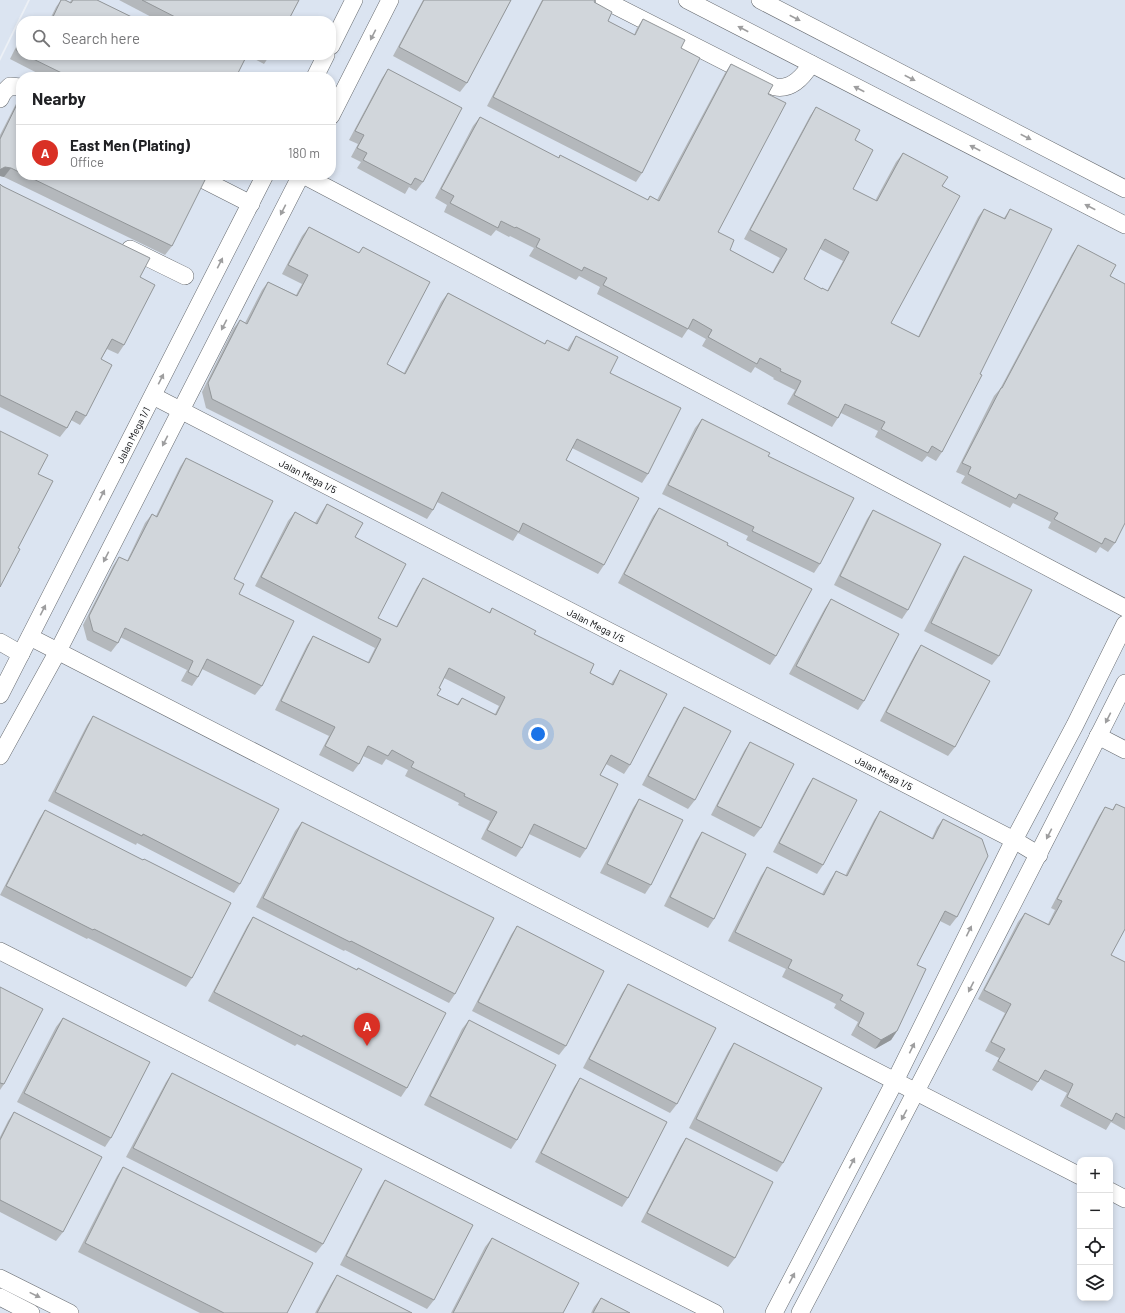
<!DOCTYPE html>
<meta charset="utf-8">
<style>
:root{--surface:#fff;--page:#f6f6f6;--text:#202124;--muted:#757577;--line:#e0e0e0;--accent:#d93025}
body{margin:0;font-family:Barlow,sans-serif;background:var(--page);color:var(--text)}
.controls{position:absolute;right:12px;bottom:12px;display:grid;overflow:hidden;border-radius:8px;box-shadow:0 2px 6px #0003}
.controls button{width:36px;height:36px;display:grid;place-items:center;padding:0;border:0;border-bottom:1px solid var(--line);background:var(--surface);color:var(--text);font:20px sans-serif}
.you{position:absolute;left:538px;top:734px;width:14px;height:14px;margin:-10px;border:3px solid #fff;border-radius:50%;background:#1a73e8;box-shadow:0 0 0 6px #1a73e833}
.badge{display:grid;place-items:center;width:26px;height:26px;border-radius:50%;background:var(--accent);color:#fff;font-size:13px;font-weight:700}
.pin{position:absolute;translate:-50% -33px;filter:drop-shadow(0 1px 2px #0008)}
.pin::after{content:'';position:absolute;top:21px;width:14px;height:12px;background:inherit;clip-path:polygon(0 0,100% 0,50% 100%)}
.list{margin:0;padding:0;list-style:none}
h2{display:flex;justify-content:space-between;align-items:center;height:52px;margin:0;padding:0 16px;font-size:17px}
h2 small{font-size:13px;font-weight:400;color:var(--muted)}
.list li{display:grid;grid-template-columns:26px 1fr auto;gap:12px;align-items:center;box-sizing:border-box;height:56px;padding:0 16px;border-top:1px solid var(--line)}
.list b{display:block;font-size:15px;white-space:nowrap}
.list p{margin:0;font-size:13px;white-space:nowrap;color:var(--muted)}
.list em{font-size:13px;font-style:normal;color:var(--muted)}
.icon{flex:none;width:22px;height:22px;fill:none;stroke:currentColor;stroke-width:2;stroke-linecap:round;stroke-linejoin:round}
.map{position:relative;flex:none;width:1125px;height:1313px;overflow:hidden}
.search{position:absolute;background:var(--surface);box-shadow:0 2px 6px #0003;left:16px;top:16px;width:320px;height:44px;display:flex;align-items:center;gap:10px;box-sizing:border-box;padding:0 14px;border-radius:16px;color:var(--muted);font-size:15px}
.panel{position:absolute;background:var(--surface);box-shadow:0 2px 6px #0003;left:16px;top:72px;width:320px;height:108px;border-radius:16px}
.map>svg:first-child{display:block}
.built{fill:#dbe4f1;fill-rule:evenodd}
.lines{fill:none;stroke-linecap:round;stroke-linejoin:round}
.minor-casing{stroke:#676b70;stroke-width:18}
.minor{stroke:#fff;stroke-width:17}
.wall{fill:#b4b8bc;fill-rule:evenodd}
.shaded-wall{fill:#929699}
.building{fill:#d1d6db;stroke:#929699;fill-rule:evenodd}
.oneway{fill:#9e9e9f}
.labels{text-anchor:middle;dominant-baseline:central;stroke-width:3;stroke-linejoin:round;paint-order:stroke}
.street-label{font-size:10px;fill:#0c0d0f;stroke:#fcfdfe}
</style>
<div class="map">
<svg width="1125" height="1313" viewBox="0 0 1125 1313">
<rect width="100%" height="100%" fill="#ecf0f6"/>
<!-- built -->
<g class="built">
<polygon points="0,0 28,0 0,57"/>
<path d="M30,0H1125V1313H0V61ZM21,21H331V55H21ZM21,77H331V175H21ZM1080,1160H1110V1298H1080Z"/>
</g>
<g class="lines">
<defs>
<g id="minor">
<path d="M604,0L775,87C791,90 803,77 811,64"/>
<polyline points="687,0 1125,225"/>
<polyline points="760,0 1125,189"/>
<polyline points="331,46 354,0"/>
<polyline points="315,77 326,55"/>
<polyline points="0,99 3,93 10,86 21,87"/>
<polyline points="331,116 390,0"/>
<polyline points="194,175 251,204"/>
<polyline points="303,175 1125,608"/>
<polyline points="130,249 185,276"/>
<polyline points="153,396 1014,840 1039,855"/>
<polyline points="30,637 1080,1176"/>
<polyline points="0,642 21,654"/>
<polyline points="0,695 265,175"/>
<polyline points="1098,736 1125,750"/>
<polyline points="0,756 58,651 301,175"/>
<polyline points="0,951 715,1313"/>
<polyline points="1110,1191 1125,1199"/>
<polyline points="0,1278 70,1313"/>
<polyline points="0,1297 31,1313"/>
<polyline points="774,1313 895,1081 1014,840 1075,725 1125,624"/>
<path d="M800,1313C910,1104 1019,894 1125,683"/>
</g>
</defs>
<!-- minor casing -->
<use href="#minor" class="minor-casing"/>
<!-- minor -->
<use href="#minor" class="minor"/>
</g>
<!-- wall -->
<g class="wall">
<polygon points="61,0 70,2 71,0 97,0 140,21 49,21 56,7"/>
<polygon points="119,0 299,0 288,21 159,21"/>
<polygon points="423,0 511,0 467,83 460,92 393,56"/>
<polygon points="542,0 595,0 594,2 608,21 634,35 637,28 643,19 681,48 642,173 636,182 487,106"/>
<polygon points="21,37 21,55 270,55 264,64 247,55 236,77 45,77 10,59"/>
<path d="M731,64L768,94L718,232L730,250L772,273L780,258L744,239L810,116L816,107L855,140L853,189L875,201L896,162L903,153L942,186L891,323L918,337L978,217L984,209L1004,218L1010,209L980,374L942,452L936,461L927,456L922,462L875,437L878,431L841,413L832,427L787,404L795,390L773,379L774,378L755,367L751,373L702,346L706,339L688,329L682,338L597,294L600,287L579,276L576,280L529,256L534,248L510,236L509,237L496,230L491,236L444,212L447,205L435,198L473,126L480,117L558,158L560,155L647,200L650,196L657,200L725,73ZM820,249L843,261L827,291L821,289L804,279Z"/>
<polygon points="388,69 423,182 416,191 409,187 405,194 357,168 361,162 351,157 358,144 349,140 382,78"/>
<polygon points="21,94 21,175 196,175 172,246 165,255 4,177 0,176 0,135"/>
<polygon points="0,184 140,277 124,345 118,354 107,349 101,359 86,416 80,425 71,420 67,428 60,437 0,407"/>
<polygon points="309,227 359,253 363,247 387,364 404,373 441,302 448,293 544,344 547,340 567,350 570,345 576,336 610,373 648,474 642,483 572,448 566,460 604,565 598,574 518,533 513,541 437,502 433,510 427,519 206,408 202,392 233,329 240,320 245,323 262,290 268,282 296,295 302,284 282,274 302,236"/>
<polygon points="1078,245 1110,276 1115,543 1108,552 1100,547 1096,553 1048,528 1051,522 1013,503 1010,508 961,483 965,476 956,472 994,396 1000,389 1072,254"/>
<polygon points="702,419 768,456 820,564 814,573 746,540 748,536 662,494 695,428"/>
<polygon points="186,458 234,579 239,594 262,686 255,695 202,669 198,677 192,686 181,681 187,670 120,637 118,643 111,652 87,640 83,625 113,566 119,557 127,561 145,523 152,514 156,516 180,467"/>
<path d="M327,504L355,537L378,618L396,627L417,587L423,578L489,613L492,608L534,634L590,673L611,684L620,670L630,765L624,774L606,764L600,775L586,849L580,858L529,834L522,848L516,857L481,839L490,821L458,805L459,803L405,776L408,770L386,759L382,765L363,756L359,764L353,772L319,755L329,736L275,710L307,645L313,636L368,662L375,648L255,586L288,521L295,512L315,523L321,513ZM444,678L499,706L495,714L462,698L457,704L437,695L439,688Z"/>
<polygon points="659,508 727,545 776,656 770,665 618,583 653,516"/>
<polygon points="873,510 908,610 902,619 834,585 867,519"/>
<polygon points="964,556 999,656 992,665 924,631 958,565"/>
<polygon points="831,599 864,701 858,710 789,674 825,608"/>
<polygon points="921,645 955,747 948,756 880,721 915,654"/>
<polygon points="684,707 695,800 688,809 642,785 678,716"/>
<polygon points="93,716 240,884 234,893 137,843 136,845 48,801 87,725"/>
<polygon points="750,742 761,828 754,837 711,815 744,751"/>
<polygon points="813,778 823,865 817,874 773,852 807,787"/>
<polygon points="639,799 651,885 645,894 600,873 633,808"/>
<polygon points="1116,804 1111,955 1125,962 1125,1130 1111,1122 1106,1130 1060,1106 1067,1093 1040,1079 1032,1091 992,1070 999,1058 985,1051 1005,1013 978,999 1018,922 1025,913 1048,924 1055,910 1051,908 1099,816 1105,807 1112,810"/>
<polygon points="45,810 192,978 186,987 88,938 87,939 0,895 39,819"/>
<polygon points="880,811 932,838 937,827 943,819 957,917 950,926 940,921 917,965 897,1031 891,1040 875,1049 851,1035 858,1022 834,1008 836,1004 782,977 786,969 728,941 761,876 767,867 822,894 830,880 836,871 845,876 874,820"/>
<polygon points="302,822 455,994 449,1003 345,950 344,951 256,907 295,831"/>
<polygon points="702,832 714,919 708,928 664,906 696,841"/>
<polygon points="253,917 407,1088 401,1097 297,1044 295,1046 208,1001 247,926"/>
<polygon points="517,926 566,1046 559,1055 472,1011 511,935"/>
<polygon points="628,984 677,1104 670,1113 583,1068 622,993"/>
<polygon points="0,987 4,1084 0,1090"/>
<polygon points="63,1018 111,1138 105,1147 17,1102 56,1027"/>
<polygon points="469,1020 517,1140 511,1149 424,1105 462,1029"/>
<polygon points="734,1043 783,1163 777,1172 689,1128 728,1052"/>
<polygon points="172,1073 323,1244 316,1253 126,1157 166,1082"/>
<polygon points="580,1078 628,1198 622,1207 535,1162 574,1087"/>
<polygon points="14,1112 63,1232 56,1241 0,1212 0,1137 8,1121"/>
<polygon points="686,1138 735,1258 728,1267 641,1222 680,1147"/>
<polygon points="123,1167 287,1313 200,1313 78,1252 117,1176"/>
<polygon points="385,1180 434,1300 427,1309 340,1265 379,1189"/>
<polygon points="492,1238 563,1313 451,1313 485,1247"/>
<polygon points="337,1275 412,1313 315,1313 331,1284"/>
<polygon points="601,1298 630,1313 591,1313 594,1307"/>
</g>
<!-- shaded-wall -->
<g class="shaded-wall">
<polygon points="5,167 11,168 4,177 0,176 0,170 1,169"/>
<polygon points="897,1031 891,1040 875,1049 881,1040"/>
</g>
<!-- building -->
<g class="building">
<polygon points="61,0 65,0 71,3 73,0 97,0 140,21 51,21"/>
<polygon points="142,0 299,0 288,21 183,21"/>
<polygon points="424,0 511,0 467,83 399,47"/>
<polygon points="543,0 595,0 594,2 612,12 608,21 635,35 643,19 685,40 681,48 700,58 642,173 493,97"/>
<polygon points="21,41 21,53 16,50"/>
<polygon points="25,55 247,55 236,77 70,77"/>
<path d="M731,64L773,85L768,94L786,103L718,232L734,240L730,250L773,273L787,249L750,230L816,107L860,130L855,140L873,150L853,189L877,201L903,153L948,177L942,186L960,196L891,323L919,337L984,209L1005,219L1010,209L1052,229L980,374L982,375L942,452L932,446L928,453L881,429L885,422L845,404L838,418L794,395L801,381L780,371L781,369L760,358L757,364L708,337L712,330L693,319L688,329L603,285L607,278L584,267L582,271L536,247L540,239L516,227L515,228L501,221L498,228L450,203L454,196L441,189L480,117L559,158L560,155L648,200L650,196L659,201ZM825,239L849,252L828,291L822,288V289L804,279Z"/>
<polygon points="388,69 462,108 423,182 415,178 411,185 363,160 367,153 357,148 364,135 355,131"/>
<polygon points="21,96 21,173 11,168 5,167 1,169 0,170 0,139"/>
<polygon points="25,175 196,175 205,180 172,246"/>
<polygon points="0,184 2,186 150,258 140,277 155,285 124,345 112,339 101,359 112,365 86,416 76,411 67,428 0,395"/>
<polygon points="309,227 359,253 363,247 430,282 387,364 405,374 448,293 545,344 547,340 569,351 576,336 618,357 610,373 681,408 648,474 577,439 566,460 639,498 604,565 523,523 519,532 442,492 433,510 212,399 208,383 240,320 247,324 268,282 297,296 308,275 288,265"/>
<polygon points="1078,245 1116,265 1110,276 1125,284 1125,523 1115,543 1105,538 1102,544 1054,519 1058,513 1019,494 1016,499 968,474 971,467 962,463 1001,388 1002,388"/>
<polygon points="702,419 770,453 768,456 854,498 820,564 752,531 754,527 668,485"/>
<polygon points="0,431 48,455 38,474 53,481 18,548 20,549 0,587"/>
<polygon points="186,458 273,501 234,579 244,584 239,594 294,621 262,686 207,659 198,677 188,672 193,661 125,628 118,643 93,631 89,616 119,557 128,561 152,514 157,517"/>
<path d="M327,504L363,523L355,537L406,564L378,618L397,627L423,578L490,613L492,608L536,631L534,634L594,664L590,673L613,685L620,670L667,694L630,765L611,755L600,775L618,784L586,849L534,824L522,848L487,830L497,812L464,796L465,794L411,767L414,762L392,750L388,756L368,746L359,764L325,746L335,727L281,701L313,636L369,663L381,639L261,577L295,512L317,524ZM449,668L505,697L496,715L462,698L458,705L437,695L441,689L439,688Z"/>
<polygon points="659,508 728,543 727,545 812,589 776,656 624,574"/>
<polygon points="873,510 941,544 908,610 840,576"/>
<polygon points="964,556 1032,590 999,656 931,623"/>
<polygon points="831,599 899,634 864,701 796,666"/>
<polygon points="921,645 990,681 955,747 886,712"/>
<polygon points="684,707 731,731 695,800 648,776"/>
<polygon points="93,716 279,809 240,884 143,834 142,836 55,792"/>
<polygon points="750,742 794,764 761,828 717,806"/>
<polygon points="813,778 857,800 823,865 779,843"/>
<polygon points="639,799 683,820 651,885 607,864"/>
<polygon points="1116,804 1125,808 1125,929 1111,955 1125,962 1125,1118 1116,1113 1112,1121 1067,1097 1073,1084 1045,1070 1038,1082 998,1061 1005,1049 991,1042 1011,1004 984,990 1025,913 1049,925 1062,901 1057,899 1105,807 1113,810"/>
<polygon points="45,810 143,860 144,859 231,903 192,978 94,929 93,930 6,886"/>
<polygon points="880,811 933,839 943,819 982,839 988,856 957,917 945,911 917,965 926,969 897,1031 881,1040 858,1026 864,1013 840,1000 843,995 788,968 792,960 735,932 767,867 824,895 836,871 847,876"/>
<polygon points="302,822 494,918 455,994 351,941 350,942 263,898"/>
<polygon points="702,832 746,854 714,919 670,897"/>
<polygon points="253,917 357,970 358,968 446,1013 407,1088 303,1035 302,1037 214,992"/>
<polygon points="517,926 604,971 566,1046 478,1002"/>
<polygon points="628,984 716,1028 677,1104 589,1059"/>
<polygon points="0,987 43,1009 4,1084 0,1083"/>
<polygon points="63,1018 150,1062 111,1138 24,1093"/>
<polygon points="469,1020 556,1065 517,1140 430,1096"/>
<polygon points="734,1043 822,1088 783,1163 696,1119"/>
<polygon points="172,1073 362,1169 323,1244 133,1148"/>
<polygon points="580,1078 667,1122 628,1198 541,1153"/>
<polygon points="14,1112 102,1157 63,1232 0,1200 0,1140"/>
<polygon points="686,1138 773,1182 735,1258 647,1213"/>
<polygon points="123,1167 313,1263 287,1313 224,1313 85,1243"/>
<polygon points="385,1180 473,1225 434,1300 346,1256"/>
<polygon points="492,1238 579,1283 563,1313 453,1313"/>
<polygon points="337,1275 412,1313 317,1313"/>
<polygon points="601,1298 630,1313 593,1313"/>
</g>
<!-- one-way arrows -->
<defs><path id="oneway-solid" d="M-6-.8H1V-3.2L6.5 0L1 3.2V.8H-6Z"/></defs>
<g class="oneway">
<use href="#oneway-solid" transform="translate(795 18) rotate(27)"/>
<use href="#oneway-solid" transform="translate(743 29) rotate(-152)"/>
<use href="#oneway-solid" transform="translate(373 35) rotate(117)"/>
<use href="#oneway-solid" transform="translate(910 78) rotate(27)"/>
<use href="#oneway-solid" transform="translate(859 89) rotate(-153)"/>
<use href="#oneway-solid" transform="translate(1026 137) rotate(27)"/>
<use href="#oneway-solid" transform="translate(975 148) rotate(-153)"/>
<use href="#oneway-solid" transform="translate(1090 207) rotate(-153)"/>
<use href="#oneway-solid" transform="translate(283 210) rotate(117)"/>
<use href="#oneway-solid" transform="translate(220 263) rotate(-63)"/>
<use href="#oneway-solid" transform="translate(224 325) rotate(117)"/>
<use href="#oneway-solid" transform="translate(161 379) rotate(-63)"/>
<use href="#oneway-solid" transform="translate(165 441) rotate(117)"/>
<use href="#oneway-solid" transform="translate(102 495) rotate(-63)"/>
<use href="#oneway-solid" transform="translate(106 557) rotate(117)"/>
<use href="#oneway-solid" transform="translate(43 610) rotate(-63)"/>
<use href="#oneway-solid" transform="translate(1108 718) rotate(117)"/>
<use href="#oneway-solid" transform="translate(1049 834) rotate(117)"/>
<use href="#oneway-solid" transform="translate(969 931) rotate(-64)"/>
<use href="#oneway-solid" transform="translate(971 987) rotate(117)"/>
<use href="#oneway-solid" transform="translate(912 1048) rotate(-64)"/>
<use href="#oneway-solid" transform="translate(904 1115) rotate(118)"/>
<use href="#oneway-solid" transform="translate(852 1163) rotate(-62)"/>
<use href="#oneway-solid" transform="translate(792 1278) rotate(-62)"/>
<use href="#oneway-solid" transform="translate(35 1295) rotate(26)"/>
</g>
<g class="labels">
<!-- street labels -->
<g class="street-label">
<text transform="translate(133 435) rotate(-63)">Jalan Mega 1/1</text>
<text transform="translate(308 476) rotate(27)">Jalan Mega 1/5</text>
<text transform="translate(596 625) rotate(27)">Jalan Mega 1/5</text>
<text transform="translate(884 773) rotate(27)">Jalan Mega 1/5</text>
</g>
</g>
</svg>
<div class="controls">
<button>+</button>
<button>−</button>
<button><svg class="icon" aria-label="locate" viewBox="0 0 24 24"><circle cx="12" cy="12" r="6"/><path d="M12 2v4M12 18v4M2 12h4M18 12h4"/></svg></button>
<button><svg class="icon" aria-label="layers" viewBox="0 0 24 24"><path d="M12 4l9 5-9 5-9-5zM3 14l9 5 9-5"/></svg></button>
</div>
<div class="you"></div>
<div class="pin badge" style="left:367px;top:1046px">A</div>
<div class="search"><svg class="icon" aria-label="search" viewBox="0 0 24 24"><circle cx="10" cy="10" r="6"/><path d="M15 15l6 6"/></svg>Search here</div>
<section class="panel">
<h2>Nearby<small></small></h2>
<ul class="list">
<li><span class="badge">A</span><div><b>East Men (Plating)</b><p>Office</p></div><em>180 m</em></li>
</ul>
</section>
</div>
